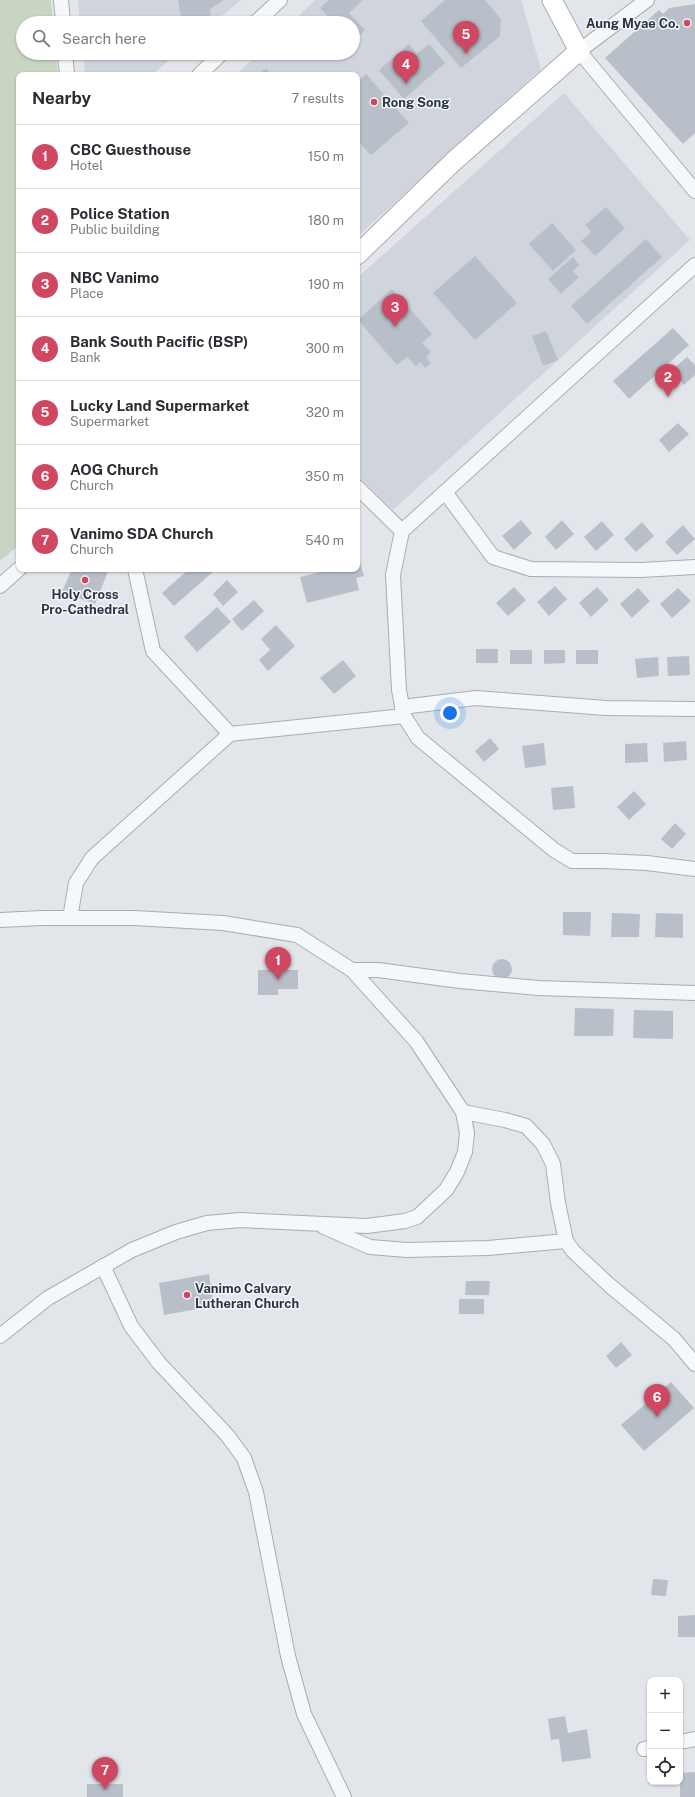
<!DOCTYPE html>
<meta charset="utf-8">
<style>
:root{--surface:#fff;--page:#f2f2f3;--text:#2b2b33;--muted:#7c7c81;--line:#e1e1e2;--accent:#d04762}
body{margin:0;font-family:"Public Sans",sans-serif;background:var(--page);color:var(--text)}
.controls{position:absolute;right:12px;bottom:12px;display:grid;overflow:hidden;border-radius:8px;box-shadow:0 1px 3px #0004}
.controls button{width:36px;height:36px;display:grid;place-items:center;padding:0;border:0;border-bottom:1px solid var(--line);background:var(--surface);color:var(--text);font:20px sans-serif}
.you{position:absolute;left:450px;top:713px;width:14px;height:14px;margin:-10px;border:3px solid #fff;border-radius:50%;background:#1a73e8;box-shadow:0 0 0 6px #1a73e833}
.badge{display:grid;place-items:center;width:26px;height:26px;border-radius:50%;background:var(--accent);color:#fff;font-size:13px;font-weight:700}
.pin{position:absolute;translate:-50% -33px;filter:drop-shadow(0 1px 2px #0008)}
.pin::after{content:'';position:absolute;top:21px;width:14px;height:12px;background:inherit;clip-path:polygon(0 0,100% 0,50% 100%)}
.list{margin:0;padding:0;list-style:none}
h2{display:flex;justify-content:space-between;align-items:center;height:52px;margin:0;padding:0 16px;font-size:17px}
h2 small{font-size:13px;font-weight:400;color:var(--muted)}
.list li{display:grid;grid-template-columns:26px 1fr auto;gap:12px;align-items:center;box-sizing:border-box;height:64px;padding:0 16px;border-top:1px solid var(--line)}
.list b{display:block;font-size:15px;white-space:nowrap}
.list p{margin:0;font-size:13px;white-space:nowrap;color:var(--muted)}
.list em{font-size:13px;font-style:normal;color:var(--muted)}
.icon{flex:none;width:22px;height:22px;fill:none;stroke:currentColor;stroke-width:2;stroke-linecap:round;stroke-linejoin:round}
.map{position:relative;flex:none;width:695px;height:1797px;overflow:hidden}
.search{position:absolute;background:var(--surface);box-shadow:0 1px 3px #0004;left:16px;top:16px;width:344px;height:44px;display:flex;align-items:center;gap:10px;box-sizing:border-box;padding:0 14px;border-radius:22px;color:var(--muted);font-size:15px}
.panel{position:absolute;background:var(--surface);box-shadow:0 1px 3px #0004;left:16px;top:72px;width:344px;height:500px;border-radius:8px}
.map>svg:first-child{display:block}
.built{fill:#d0d5dd}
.green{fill:#c9d5c3}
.building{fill:#b9bfc8}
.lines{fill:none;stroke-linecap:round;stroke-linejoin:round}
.street-casing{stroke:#a7adb5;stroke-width:16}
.secondary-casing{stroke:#a7adb5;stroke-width:21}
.street{stroke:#f5f7f9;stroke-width:14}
.secondary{stroke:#fff;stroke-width:19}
.poi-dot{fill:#d04762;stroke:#f2f5f8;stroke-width:1.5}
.labels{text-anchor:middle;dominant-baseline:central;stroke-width:3;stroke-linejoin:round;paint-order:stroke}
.poi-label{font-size:13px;font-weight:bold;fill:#2a3443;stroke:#f2f5f8;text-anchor:start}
</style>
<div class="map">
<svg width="695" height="1797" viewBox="0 0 695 1797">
<rect width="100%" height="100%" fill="#e2e6eb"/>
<!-- built -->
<g class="built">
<polygon points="78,0 241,0 213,23 80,23"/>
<polygon points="315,0 521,0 541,69 357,237 357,75 236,75 259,53 353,53 353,23 291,23"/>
<polygon points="83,53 178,53 152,75 85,75"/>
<polygon points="564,93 690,240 393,510 357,475 357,278"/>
</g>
<!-- green -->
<polygon class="green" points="0,0 51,0 53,23 23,23 23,53 56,53 58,75 19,75 19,545 0,561"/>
<!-- building -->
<g class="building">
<polygon points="178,0 224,0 210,9 211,17 201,20 201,23 182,23"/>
<polygon points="329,0 363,0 349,13 365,30 353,42 353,23 334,23 320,8"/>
<polygon points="445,0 485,0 501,19 500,36 461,68 421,21"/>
<polygon points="695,4 695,133 683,144 605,58 659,10 663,14 669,8"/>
<polygon points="409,44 417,54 429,44 445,63 404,99 379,70"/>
<polygon points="266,68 272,75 258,75"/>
<polygon points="366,74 409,123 371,155 357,140 357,82"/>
<polygon points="606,207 625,228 595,256 581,241 591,232 585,225"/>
<polygon points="552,223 576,250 553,271 529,244"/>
<polygon points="646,239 662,257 587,324 571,306"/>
<polygon points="475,256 517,303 475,340 433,293"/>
<polygon points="573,257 579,265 573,271 579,277 561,294 548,279"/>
<polygon points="392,289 432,334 422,343 431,352 426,357 431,363 425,368 420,362 416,366 407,357 397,365 358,320"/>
<polygon points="673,328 689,345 629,399 613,381"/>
<polygon points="546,331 558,360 543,366 532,336"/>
<polygon points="687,357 695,365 695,375 684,385 671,371"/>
<polygon points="678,423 689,434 669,452 659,440"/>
<polygon points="521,520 532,533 514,550 502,536"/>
<polygon points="562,520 574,534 556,550 545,537"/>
<polygon points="602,521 614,535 596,551 584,537"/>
<polygon points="642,522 654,536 636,552 624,539"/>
<polygon points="683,525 695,539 677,555 665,542"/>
<polygon points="360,562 364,576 356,578 359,590 307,603 300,577 332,569 357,569 357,563"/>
<polygon points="72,569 109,569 95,604 62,592"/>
<polygon points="189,569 212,569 214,571 174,606 162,593"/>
<polygon points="227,580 238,592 223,606 213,594"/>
<polygon points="555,586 567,599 549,616 537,602"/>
<polygon points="514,587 526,600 508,616 496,603"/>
<polygon points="597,587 609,600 591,617 579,603"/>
<polygon points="638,588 650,601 632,618 620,604"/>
<polygon points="678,588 691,601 672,618 660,604"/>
<polygon points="254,600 264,611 242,631 232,619"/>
<polygon points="217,607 231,622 197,652 184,637"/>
<polygon points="276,625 295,646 268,671 259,660 270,650 261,639"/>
<rect x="476" y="649" width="22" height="14"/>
<rect x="510" y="650" width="22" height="14"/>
<polygon points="544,650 565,650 565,663 544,664"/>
<rect x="576" y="650" width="22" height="14"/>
<polygon points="689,656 690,675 668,676 667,657"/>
<polygon points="658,657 659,676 637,678 635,659"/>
<polygon points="343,660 356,676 334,694 320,678"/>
<polygon points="490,738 499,749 484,762 475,751"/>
<polygon points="686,741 687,760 664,762 663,743"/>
<polygon points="544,743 546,765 525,768 522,746"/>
<polygon points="647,743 648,762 625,763 625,744"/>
<polygon points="573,786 575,808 553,810 551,788"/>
<polygon points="634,791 646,804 629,820 617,807"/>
<polygon points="675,823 686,834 672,849 661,839"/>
<polygon points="563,912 591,912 590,936 563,935"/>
<polygon points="612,913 640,914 639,937 611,937"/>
<polygon points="656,913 683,914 683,938 655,937"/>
<circle cx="502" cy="969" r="10"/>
<polygon points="258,970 298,970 298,989 278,989 278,995 258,995"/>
<polygon points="575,1008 614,1009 613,1036 574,1036"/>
<polygon points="634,1010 673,1011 673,1039 633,1038"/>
<polygon points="209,1274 214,1306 164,1315 159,1283"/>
<polygon points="466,1281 490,1281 489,1295 465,1295"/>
<rect x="459" y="1299" width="25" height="15"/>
<polygon points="621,1342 632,1355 616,1368 606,1356"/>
<polygon points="671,1382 694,1408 644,1451 621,1425"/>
<polygon points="653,1579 668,1580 666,1596 651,1595"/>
<polygon points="695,1615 695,1637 678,1637 678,1616"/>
<polygon points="565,1716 568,1733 587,1729 591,1758 562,1762 559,1739 551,1740 548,1719"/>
<polygon points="695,1772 695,1797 680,1797 680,1773"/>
<rect x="87" y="1784" width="36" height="13"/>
</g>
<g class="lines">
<defs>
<g id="street">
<polyline points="61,0 63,23"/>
<polyline points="647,0 579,51 695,191"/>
<polyline points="255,23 280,0"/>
<polyline points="65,53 67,75"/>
<polyline points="199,75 222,53"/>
<polyline points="695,265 402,531 393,575 399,690 404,716 418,738 554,850 572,861 603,861 647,863 695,869"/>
<polyline points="357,487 402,531"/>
<polyline points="445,492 493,557 531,569 641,570 695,567"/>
<polyline points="135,569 153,651 230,734 404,716"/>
<polyline points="0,586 19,569"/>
<polyline points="402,707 476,698 606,708 695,709"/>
<polyline points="70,918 76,883 92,858 230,734"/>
<polyline points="0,920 42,918 134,918 223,923 297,935 352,970 378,970 460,981 538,988 695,993"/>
<polyline points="463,1112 505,1120 526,1126 543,1144 553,1164 558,1203 566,1241 573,1251 608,1284 674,1339 695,1364"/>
<polyline points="324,1227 370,1247 407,1250 488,1248 566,1241"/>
<polyline points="103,1266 131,1326 159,1363 227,1435 244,1458 256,1492 288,1656 304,1714 344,1797"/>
<polyline points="0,1336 48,1298 132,1250 176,1232 207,1223 240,1220 367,1226 405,1221 417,1217 446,1190 457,1172 465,1152 467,1133 463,1112 416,1041 352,970"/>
<polyline points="680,1742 695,1739"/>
<polyline points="644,1749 650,1748"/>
</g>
<polyline id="secondary" points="357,255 454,161 579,51 552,0"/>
</defs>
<!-- street casing -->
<use href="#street" class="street-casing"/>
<!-- secondary casing -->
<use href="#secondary" class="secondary-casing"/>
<!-- street -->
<use href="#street" class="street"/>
<!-- secondary -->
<use href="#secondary" class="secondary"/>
</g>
<!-- markers -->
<g class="poi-dot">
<circle cx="687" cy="23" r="4"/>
<circle cx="374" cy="102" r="4"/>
<circle cx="85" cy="580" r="4"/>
<circle cx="187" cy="1295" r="4"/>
</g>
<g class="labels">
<!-- poi labels -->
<g class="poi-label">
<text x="679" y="23" text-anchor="end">Aung Myae Co.</text>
<text x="382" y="102">Rong Song</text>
<text x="85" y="594" text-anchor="middle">Holy Cross<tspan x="85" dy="15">Pro-Cathedral</tspan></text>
<text x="195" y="1288">Vanimo Calvary<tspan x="195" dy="15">Lutheran Church</tspan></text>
</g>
</g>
</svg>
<div class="controls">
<button>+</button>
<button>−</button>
<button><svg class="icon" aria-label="locate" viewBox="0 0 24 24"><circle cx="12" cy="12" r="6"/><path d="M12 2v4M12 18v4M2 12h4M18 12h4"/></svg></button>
</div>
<div class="you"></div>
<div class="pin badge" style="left:278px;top:980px">1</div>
<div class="pin badge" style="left:668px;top:397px">2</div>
<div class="pin badge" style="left:395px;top:327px">3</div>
<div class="pin badge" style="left:406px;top:84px">4</div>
<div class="pin badge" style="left:466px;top:54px">5</div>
<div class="pin badge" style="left:657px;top:1417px">6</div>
<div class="pin badge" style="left:105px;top:1790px">7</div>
<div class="search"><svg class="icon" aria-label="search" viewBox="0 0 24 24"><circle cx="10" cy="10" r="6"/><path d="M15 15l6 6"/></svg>Search here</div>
<section class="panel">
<h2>Nearby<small>7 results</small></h2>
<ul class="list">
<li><span class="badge">1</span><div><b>CBC Guesthouse</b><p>Hotel</p></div><em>150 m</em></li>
<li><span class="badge">2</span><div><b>Police Station</b><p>Public building</p></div><em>180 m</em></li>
<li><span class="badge">3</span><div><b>NBC Vanimo</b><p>Place</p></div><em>190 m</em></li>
<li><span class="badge">4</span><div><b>Bank South Pacific (BSP)</b><p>Bank</p></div><em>300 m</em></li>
<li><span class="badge">5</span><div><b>Lucky Land Supermarket</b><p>Supermarket</p></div><em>320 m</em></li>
<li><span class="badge">6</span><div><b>AOG Church</b><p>Church</p></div><em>350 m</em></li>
<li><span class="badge">7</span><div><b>Vanimo SDA Church</b><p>Church</p></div><em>540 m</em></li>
</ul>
</section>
</div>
